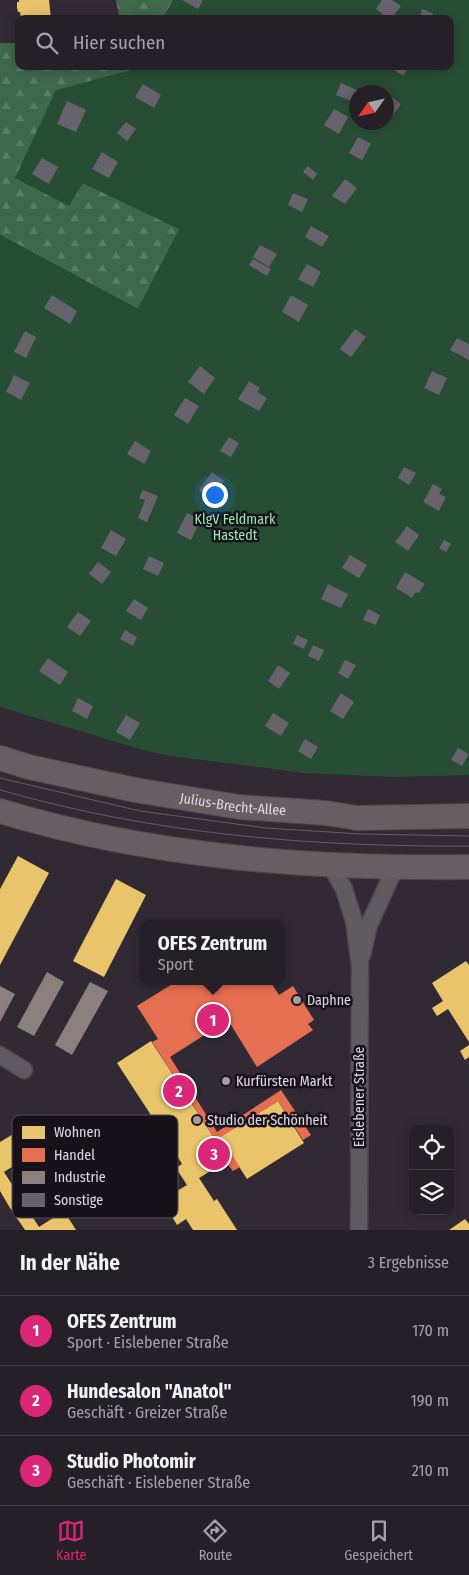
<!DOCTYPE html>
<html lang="de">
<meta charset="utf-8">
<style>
:root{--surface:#252027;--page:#312d33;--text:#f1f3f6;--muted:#a3a3a7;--line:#423e44;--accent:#db2777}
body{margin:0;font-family:"Fira Sans Condensed",sans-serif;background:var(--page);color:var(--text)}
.controls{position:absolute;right:15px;bottom:15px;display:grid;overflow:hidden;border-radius:10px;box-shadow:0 2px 12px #0003}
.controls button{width:45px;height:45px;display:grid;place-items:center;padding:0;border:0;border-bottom:1px solid var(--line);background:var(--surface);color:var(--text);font:25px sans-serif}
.compass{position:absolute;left:349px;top:85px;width:45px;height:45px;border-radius:50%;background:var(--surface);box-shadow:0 2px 12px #0003;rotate:236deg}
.you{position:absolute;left:214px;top:494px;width:18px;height:18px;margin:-12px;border:4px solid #fff;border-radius:50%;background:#1a73e8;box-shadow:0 0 0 8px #1a73e833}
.badge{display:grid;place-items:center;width:32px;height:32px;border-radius:50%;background:var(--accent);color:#fff;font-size:16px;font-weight:700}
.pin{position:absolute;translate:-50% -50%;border:2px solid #fff;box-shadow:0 1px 5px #0006}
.popup{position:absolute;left:140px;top:920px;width:145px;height:65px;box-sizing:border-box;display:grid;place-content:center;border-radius:10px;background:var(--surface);filter:drop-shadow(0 1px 4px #0005);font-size:16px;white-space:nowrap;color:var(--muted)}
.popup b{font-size:19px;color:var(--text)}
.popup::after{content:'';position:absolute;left:50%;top:100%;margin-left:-10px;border:10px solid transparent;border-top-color:var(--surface)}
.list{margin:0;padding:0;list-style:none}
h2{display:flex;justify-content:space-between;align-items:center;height:65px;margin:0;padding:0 20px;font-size:21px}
h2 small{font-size:16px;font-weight:400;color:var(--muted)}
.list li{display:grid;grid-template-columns:32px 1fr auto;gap:15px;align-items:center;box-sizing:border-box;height:70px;padding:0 20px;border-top:1px solid var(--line)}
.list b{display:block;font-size:19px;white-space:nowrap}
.list p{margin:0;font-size:16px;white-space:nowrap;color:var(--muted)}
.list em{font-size:16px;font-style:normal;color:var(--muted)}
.icon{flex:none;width:28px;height:28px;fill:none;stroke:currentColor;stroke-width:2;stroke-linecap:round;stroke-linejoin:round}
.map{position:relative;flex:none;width:469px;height:1230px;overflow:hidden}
.search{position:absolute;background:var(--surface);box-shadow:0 2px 12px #0003;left:15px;right:15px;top:15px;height:55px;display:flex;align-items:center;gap:12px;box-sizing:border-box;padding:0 18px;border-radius:10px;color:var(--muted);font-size:19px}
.sheet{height:275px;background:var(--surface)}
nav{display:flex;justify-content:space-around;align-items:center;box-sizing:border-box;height:70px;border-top:1px solid var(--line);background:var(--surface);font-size:14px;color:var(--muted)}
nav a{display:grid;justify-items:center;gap:2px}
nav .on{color:var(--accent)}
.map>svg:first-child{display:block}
.forest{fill:url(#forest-firs)}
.green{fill:#274d34;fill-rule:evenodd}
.homes{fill:#e9c46a}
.shops{fill:#e76f51}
.industry{fill:#8a817c}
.building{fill:#67636c}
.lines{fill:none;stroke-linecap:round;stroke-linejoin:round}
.street-casing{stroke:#4d474f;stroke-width:19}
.secondary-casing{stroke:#4d474f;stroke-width:26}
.street{stroke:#5f5b61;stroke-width:16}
.secondary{stroke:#655e62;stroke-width:24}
.tram{stroke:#636065;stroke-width:1}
.poi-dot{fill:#a39ca6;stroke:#171219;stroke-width:2}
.labels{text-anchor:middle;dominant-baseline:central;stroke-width:5;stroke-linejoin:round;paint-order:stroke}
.park-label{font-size:14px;fill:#9ce7b0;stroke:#171219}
.street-label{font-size:14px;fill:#e0d9e4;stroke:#171219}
.poi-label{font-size:14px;fill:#e0d9e4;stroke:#171219;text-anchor:start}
.key{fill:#171219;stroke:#534e56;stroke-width:1}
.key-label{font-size:14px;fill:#e0d9e4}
</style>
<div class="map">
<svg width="469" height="1230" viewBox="0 0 469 1230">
<defs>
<pattern id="forest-firs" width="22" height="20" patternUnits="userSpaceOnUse" patternTransform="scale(1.25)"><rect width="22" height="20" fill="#3f684b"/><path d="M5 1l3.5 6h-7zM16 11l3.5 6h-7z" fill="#5a7d65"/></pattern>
</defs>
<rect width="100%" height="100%" fill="#312a34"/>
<!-- forest -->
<g class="forest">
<polygon points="116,0 173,0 163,19 108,19 119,16"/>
<polygon points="0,43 19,43 19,66 137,66 83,183 180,229 138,309 0,235"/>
</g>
<!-- green -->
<path class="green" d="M173,0H469V775L394,777L304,773L171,756L143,750L0,707V235L138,309L179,229L83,183L69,206L15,178L56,90L135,69L137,66H450V19H163ZM356,92H386V122H356Z"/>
<!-- homes -->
<g class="homes">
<polygon points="19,0 49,0 51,19 21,19 20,12 18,12 17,8 17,2 19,2"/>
<polygon points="18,856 49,873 0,965 0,889"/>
<polygon points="116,879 146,895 104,977 73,961"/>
<polygon points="466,961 469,965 469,1042 448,1009 437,1016 432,1008 443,1001 432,983"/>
<polygon points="151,1041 218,1144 211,1148 222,1164 199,1178 214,1201 217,1199 237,1230 193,1230 186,1219 177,1225 162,1200 187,1185 176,1168 182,1164 175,1152 168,1157 156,1139 164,1135 117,1063"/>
<polygon points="469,1045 469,1057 465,1060 460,1051"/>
<polygon points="278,1101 304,1143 247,1179 220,1137"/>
<polygon points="15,1133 29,1156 4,1172 39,1227 64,1211 76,1230 25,1230 10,1208 0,1191 0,1142"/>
<polygon points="465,1219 469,1224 469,1230 449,1230"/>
</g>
<!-- shops -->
<polygon class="shops" points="177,981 270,981 279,995 293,986 314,1020 308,1024 313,1030 257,1067 228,1020 170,1057 217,1132 281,1090 311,1135 303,1140 278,1101 220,1137 240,1167 233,1171 225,1161 221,1163 211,1148 218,1144 152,1042 158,1039 137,1006"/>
<!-- industry -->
<g class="industry">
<polygon points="47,972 64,982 34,1036 17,1027"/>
<polygon points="90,982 108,991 72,1055 55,1045"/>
<polygon points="0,986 15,994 0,1022"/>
<polygon points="65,1142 103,1201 89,1211 50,1152"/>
</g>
<!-- building -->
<g class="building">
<polygon points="182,0 203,0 198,9"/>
<polygon points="382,0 392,0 401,6 391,19 388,19 376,9"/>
<polygon points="422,9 433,13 431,19 419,19"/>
<polygon points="394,66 410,66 403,76 393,69"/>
<polygon points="341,83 359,91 356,92 354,102 336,95"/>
<polygon points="143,84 161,95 154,108 135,97"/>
<polygon points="387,94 401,104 390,119 386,117"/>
<polygon points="67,101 86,110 76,132 57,124"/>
<polygon points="334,109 348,117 339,134 324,125"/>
<polygon points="126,122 136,129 127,141 117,133"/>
<polygon points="358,137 371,144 362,160 349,153"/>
<polygon points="102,152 118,162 109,178 92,169"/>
<polygon points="42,158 58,167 49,184 32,174"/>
<polygon points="308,166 317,174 313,180 303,172"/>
<polygon points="345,179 357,188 345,204 332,196"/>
<polygon points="293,193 308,199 302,212 288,205"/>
<polygon points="311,226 329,236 322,247 305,237"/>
<polygon points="260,245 277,254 269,267 253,257"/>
<polygon points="253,259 271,269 267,276 249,265"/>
<polygon points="307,264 321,272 313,287 298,279"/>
<polygon points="52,295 77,311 70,324 44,308"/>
<polygon points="291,295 308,305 299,322 282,312"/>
<polygon points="355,329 366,337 351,357 340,349"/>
<polygon points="25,331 36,337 26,358 14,352"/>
<polygon points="457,338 469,344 469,360 450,350"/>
<polygon points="200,366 215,378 204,394 188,382"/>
<polygon points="432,371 447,378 439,395 424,388"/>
<polygon points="14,375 30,383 21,400 6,392"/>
<polygon points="249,381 260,388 257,392 267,398 259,411 238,399"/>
<polygon points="185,398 199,406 188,424 174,415"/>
<polygon points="229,437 239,443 231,457 220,451"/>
<polygon points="135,441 151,451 144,464 127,454"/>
<polygon points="404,467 416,473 409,485 398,478"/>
<polygon points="212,472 224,481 210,499 199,490"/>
<polygon points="433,484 442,489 439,494 446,497 439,511 423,502"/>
<polygon points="143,490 158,496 147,522 138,518 145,500 139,498"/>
<polygon points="187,513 201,520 191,540 177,533"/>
<polygon points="407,526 419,535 408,551 395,542"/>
<polygon points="111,530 126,539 116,556 101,548"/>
<polygon points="444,540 451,544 446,552 439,548"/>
<polygon points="350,555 367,565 359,578 342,568"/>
<polygon points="149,556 164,563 158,576 143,569"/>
<polygon points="98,562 111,572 102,584 89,574"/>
<polygon points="405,572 425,584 419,593 416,592 412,598 396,588"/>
<polygon points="328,584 348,594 341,608 321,599"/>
<polygon points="134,599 148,608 141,620 126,611"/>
<polygon points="368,609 380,615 376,625 363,620"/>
<polygon points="78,612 91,621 80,636 67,627"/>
<polygon points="125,630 137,637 133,646 120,639"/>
<polygon points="297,635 308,640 304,649 293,644"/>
<polygon points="313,645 324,650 319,661 308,656"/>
<polygon points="48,658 68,672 60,685 39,671"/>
<polygon points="345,660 356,665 348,679 338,673"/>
<polygon points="278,665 290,673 279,689 268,681"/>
<polygon points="341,693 354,702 343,719 330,711"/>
<polygon points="78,698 93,706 87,719 72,711"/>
<polygon points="273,713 289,723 281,736 265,726"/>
<polygon points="126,715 140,723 130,740 116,732"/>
<polygon points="305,739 318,747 311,759 298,751"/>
<polygon points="458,748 469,754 462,766 451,760"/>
</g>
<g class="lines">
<defs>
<g id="street">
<polyline points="331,866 344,889 354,921 360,965 359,1230"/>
<polyline points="362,955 369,925 395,868"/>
<polyline points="0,1055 24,1070"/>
</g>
<g id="secondary">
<path id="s1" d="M0,758L29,767L135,790L239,807L326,813L357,818L469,816"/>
<path d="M0,811C151,857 312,869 469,867"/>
</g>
</defs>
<!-- street casing -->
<use href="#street" class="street-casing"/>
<!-- secondary casing -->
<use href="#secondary" class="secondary-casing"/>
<!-- street -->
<use href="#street" class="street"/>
<!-- secondary -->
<use href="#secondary" class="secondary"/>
<!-- tram -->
<g class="tram">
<polyline points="0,778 140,811 266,828 361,834 469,836"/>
<path d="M0,790C154,834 309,847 469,846"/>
</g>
</g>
<!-- markers -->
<g class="poi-dot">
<circle cx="297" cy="1000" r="5"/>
<circle cx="226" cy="1081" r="5"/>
<circle cx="197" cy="1120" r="5"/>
</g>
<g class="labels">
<!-- park labels -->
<g class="park-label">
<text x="235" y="519">KlgV Feldmark<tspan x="235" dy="16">Hastedt</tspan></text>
</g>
<!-- street labels -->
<g class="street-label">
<text stroke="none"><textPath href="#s1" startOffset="238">Julius-Brecht-Allee</textPath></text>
<text transform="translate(359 1097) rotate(-90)">Eislebener Straße</text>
</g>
<!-- poi labels -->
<g class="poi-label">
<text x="307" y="1000">Daphne</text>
<text x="236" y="1081">Kurfürsten Markt</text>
<text x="207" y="1120">Studio der Schönheit</text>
</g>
</g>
<!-- legend -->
<rect x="12" y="1115" width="166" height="103" rx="8" class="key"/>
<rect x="22" y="1126" width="23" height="13" fill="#e9c46a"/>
<rect x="22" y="1148" width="23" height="14" fill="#e76f51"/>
<rect x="22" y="1171" width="23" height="13" fill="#8a817c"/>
<rect x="22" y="1193" width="23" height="14" fill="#67636c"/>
<g class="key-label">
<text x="54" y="1137">Wohnen</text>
<text x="54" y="1160">Handel</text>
<text x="54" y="1182">Industrie</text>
<text x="54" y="1205">Sonstige</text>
</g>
</svg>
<div class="controls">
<button><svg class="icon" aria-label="locate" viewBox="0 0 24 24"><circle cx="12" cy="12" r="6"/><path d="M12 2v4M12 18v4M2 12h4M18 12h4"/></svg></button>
<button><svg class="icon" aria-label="layers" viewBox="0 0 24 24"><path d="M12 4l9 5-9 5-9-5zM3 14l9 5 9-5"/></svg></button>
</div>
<svg class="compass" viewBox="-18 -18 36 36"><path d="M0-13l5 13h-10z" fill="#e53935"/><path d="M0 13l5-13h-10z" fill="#a3a3a7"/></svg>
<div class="you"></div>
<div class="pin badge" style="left:213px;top:1020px">1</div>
<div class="popup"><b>OFES Zentrum</b>Sport</div>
<div class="pin badge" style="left:179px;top:1091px">2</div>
<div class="pin badge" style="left:214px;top:1154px">3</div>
<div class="search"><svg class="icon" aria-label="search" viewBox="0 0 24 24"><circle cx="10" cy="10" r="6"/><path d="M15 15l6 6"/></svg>Hier suchen</div>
</div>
<section class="sheet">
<h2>In der Nähe<small>3 Ergebnisse</small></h2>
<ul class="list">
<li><span class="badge">1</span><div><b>OFES Zentrum</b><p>Sport · Eislebener Straße</p></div><em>170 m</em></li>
<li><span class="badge">2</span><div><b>Hundesalon &quot;Anatol&quot;</b><p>Geschäft · Greizer Straße</p></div><em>190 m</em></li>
<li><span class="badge">3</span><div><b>Studio Photomir</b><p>Geschäft · Eislebener Straße</p></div><em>210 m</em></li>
</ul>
</section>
<nav>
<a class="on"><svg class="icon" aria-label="map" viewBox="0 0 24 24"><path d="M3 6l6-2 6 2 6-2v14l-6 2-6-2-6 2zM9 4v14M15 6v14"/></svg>Karte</a>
<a><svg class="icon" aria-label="directions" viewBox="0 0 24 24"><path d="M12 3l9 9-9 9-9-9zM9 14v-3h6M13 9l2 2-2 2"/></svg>Route</a>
<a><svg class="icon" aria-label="saved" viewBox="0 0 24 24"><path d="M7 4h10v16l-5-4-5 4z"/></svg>Gespeichert</a>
</nav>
